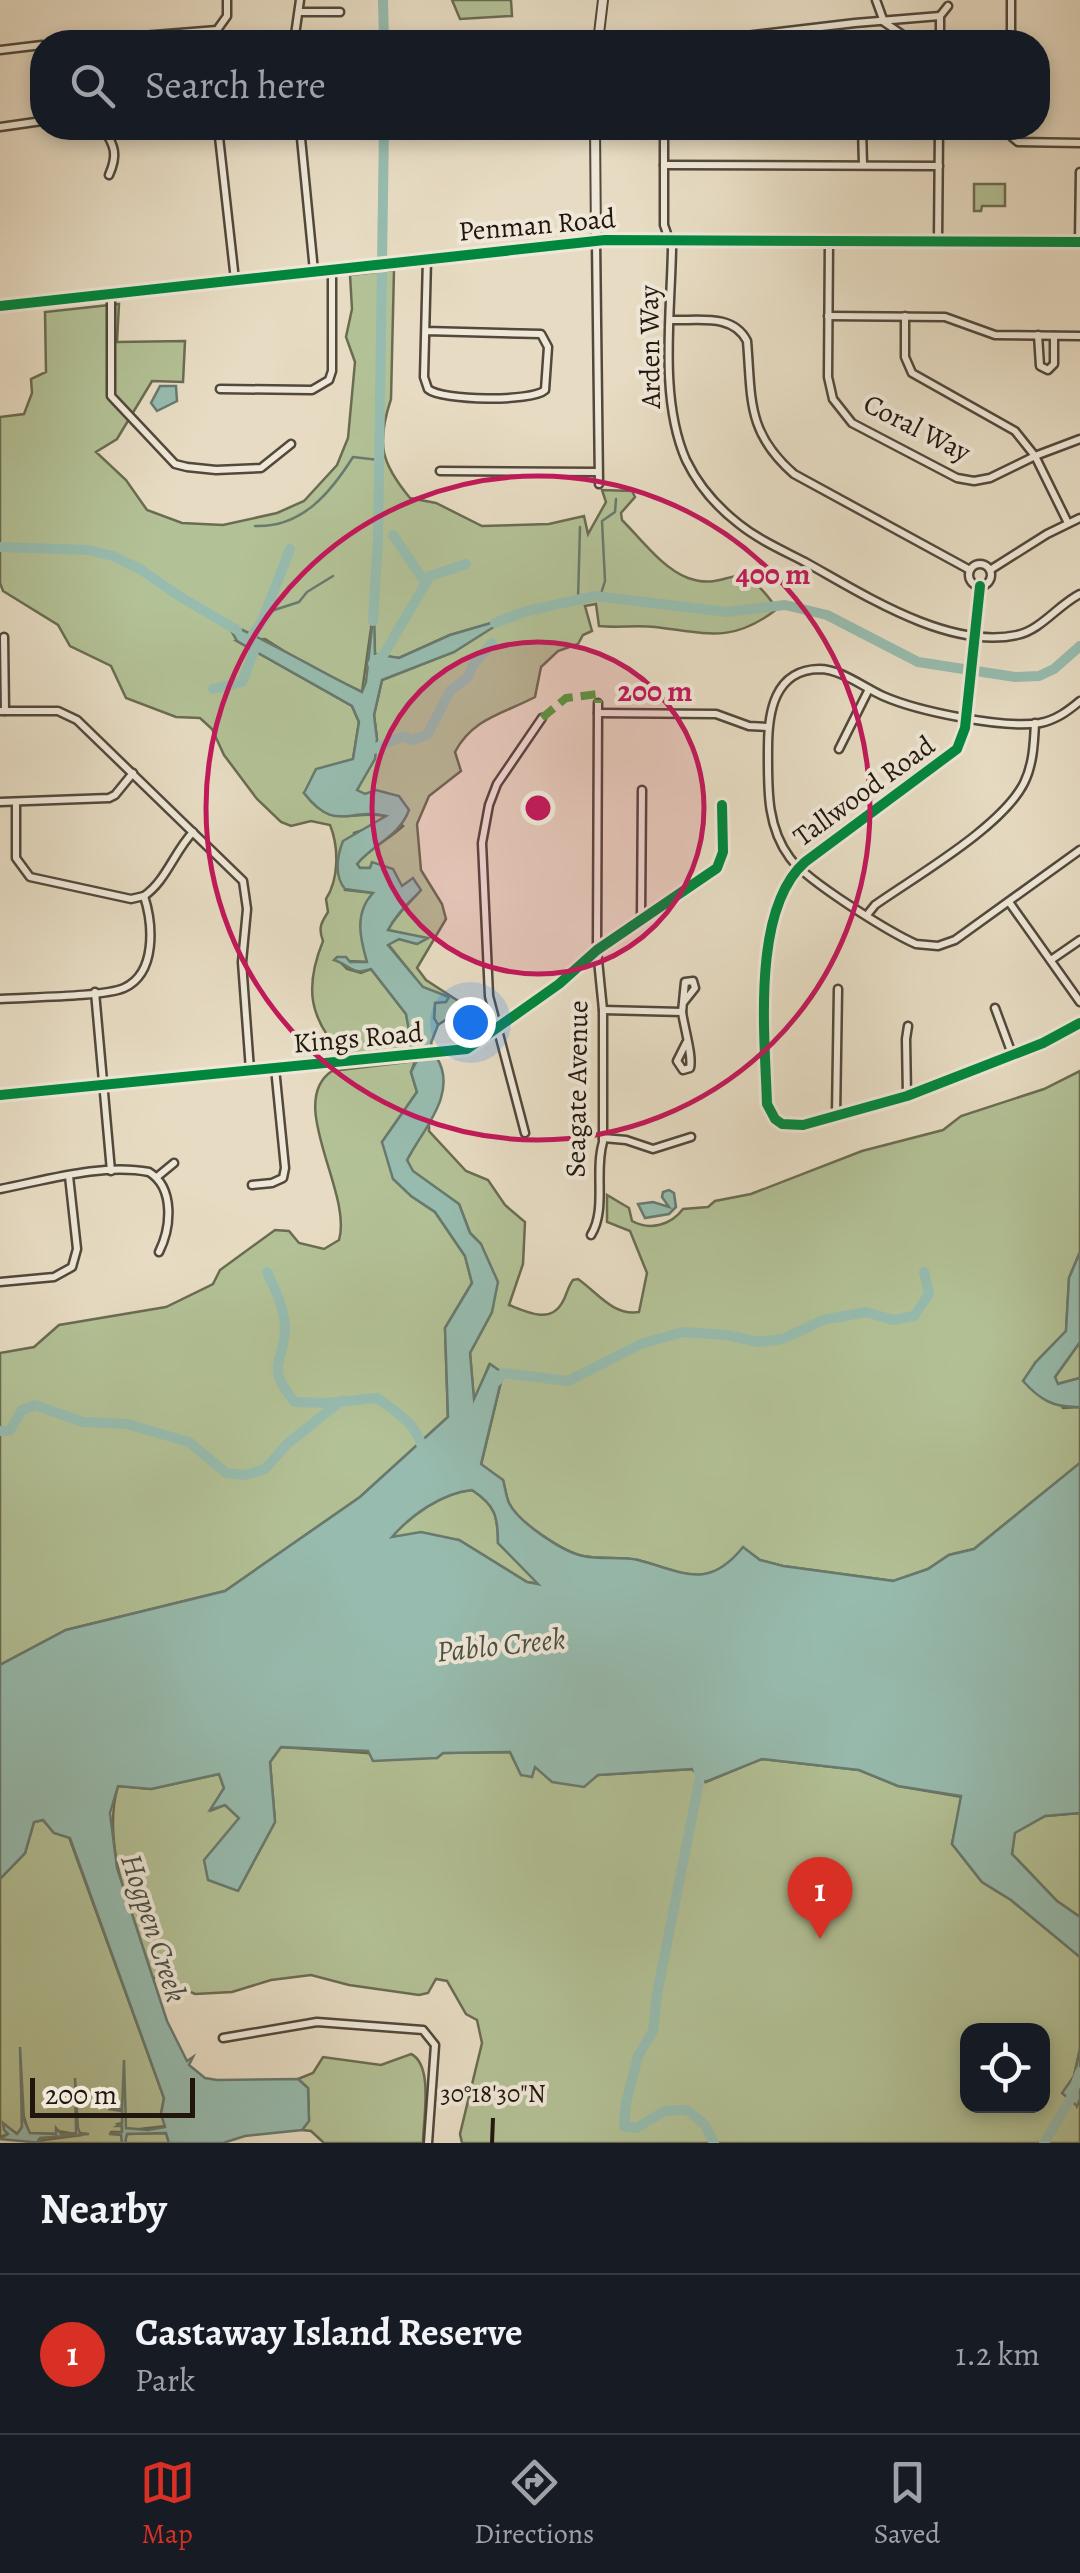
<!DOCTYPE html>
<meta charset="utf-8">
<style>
:root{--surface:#171b24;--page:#20242c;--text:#f1f3f6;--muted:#9ea1a6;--line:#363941;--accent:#d93025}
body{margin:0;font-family:Alegreya,serif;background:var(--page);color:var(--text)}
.controls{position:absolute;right:30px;bottom:30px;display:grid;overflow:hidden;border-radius:20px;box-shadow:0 5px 15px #0003}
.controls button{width:90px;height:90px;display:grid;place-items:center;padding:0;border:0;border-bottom:2px solid var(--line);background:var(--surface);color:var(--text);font:50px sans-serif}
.scale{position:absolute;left:30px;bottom:25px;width:165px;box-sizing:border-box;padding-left:10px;border:5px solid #21160e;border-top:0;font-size:28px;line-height:35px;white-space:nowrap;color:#21160e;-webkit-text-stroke:8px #efe8d8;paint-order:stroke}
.you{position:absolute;left:470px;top:1022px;width:35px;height:35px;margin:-25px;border:8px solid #fff;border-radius:50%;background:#1a73e8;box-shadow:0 0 0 15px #1a73e833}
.badge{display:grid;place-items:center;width:65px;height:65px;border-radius:50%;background:var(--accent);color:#fff;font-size:32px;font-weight:700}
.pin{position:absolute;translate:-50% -82px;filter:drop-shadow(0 2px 5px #0008)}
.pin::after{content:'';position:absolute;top:52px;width:35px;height:30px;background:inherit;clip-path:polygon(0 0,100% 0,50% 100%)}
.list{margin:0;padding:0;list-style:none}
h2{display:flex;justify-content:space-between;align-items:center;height:130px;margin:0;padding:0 40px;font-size:42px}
h2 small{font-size:32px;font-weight:400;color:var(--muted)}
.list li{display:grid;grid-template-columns:65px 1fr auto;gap:30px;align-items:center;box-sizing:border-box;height:160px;padding:0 40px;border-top:2px solid var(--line)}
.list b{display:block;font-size:38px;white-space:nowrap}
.list p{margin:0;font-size:32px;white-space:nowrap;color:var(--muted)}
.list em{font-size:32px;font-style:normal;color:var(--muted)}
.icon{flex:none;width:55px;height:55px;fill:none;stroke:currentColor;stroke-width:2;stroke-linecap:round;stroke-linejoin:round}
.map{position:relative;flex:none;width:1080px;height:2143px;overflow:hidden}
.search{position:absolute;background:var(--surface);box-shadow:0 5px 15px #0003;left:30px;right:30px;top:30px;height:110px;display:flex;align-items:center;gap:25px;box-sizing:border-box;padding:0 35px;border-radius:40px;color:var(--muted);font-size:38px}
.sheet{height:290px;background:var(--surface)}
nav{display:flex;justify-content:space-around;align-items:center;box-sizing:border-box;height:140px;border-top:2px solid var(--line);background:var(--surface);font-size:28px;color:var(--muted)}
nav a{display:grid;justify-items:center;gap:5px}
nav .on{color:var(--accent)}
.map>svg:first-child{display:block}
.green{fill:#b3c196;stroke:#6a6c52;stroke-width:2.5;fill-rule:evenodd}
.water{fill:#97bcaf;stroke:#687a6f;stroke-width:2.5;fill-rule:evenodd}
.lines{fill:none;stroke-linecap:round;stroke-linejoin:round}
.stream{stroke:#687a6f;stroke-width:2.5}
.river{stroke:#97bcaf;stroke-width:10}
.minor-casing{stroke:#52483b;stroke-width:11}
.tertiary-casing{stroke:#52483b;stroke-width:12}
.minor{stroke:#efe8d8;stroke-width:6}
.tertiary{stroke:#efe8d8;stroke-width:8}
.quiet{stroke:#50a13e;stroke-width:8;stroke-dasharray:15 8;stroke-linecap:butt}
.cycleway-casing{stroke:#efe8d8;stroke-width:16}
.cycleway{stroke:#00873e;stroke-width:10}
.ticks{fill:none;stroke:#21160e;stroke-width:4}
.ring{fill:none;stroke:#c2185b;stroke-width:5}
.labels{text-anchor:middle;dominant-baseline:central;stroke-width:8;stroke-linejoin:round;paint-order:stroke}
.street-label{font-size:28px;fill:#21160e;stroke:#efe8d8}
.water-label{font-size:30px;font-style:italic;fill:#4a5046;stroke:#efe8d8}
.ticks-label{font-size:25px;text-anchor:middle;fill:#21160e;stroke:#efe8d8;stroke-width:8;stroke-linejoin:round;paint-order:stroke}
.centre{fill:#c2185b;stroke:#efe8d8;stroke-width:5}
.ring-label{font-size:30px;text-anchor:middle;font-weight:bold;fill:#c2185b;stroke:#efe8d8;stroke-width:8;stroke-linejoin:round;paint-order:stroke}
</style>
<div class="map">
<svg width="1080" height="2143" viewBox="0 0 1080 2143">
<rect width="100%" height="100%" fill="#e7dcc3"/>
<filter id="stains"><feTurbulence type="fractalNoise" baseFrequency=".002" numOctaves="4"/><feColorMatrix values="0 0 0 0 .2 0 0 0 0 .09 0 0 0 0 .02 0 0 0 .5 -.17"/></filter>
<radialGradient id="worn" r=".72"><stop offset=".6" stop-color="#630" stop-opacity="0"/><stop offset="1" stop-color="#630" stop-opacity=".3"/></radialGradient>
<!-- green -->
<g class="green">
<polygon points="452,0 511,0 512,16 460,19"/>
<polygon points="974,184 1005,184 1005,206 982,206 981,211 974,211"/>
<path d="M394,270L391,399C376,444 381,463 410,498L436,503L482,526L549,524L584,516L588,534L606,502L602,490L632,491L635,497L621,513L622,520C641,539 663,569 688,578C733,594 735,548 777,609C732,644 706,633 655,627C636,625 617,628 599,626L596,604L585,606L592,631L583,635L578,644L558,651L541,667L535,697C503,714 473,718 455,752L461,771L429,796L417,824L421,870L442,904L446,919L417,968L426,980L466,1006L438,1025L434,1018L435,1003L388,944L399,939L417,944L426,939L388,930C396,914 409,904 420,891L402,886L372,863L370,868H360L357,864C370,848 388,840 403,826L365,794L357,791L377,739L374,715L382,680L454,652L503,620L450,635L399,658L375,655L373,614L362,692L311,668L265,639L237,641L352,706L359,722L353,759L304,793C333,831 349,809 387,816L372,827L354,833L345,890L374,893L362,932L367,962L349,961L346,958L340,962L347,969L361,973L371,969L406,1014L414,1050L344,1056C309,1019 304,988 323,941C318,928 321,923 328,912L326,899C339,879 339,847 330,825L311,821L291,826L281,822L257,799L224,755L212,729L200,718L176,717L126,698L111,666L70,646L58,625L3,591L0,583V417L24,414L32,393L31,379L46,372L45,312L119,304L117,342L185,341L183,382L152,381L117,439L96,452L126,480L147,510L182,523L223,525L277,513L304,501L337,465L348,438L355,362L346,337L352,309L350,275Z"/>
<path d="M415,1061L411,1072L417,1092L382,1142L411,1196L435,1212L465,1256L472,1283L445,1328L448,1417L360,1497L225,1591L66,1630L0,1665V1353L34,1347L59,1325L166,1307L213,1284L220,1270L275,1230L289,1231L299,1243L324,1249L339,1240C353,1193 285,1102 332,1071Z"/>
<path d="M1080,1071V1252L1069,1278L1066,1331L1035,1363L1063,1408L1080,1407V1463L974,1549L949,1555L928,1569L894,1581L783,1566L760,1560L743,1548C708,1591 683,1572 638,1560C620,1556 601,1560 583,1556C563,1552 518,1522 509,1503C506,1496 505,1487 503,1480L481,1465L503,1373L489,1365L474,1402L470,1353L492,1312L481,1244L470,1233L459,1204L412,1171L407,1160L429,1121V1131L466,1171L488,1180L505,1205L525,1222L523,1264L509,1305C527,1312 550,1324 562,1303C567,1295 567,1288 573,1280L578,1279C598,1293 613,1316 639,1312L647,1273L630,1231L607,1222V1195L629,1208L632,1221C650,1231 671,1225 683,1209L708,1207L715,1201L751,1194L862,1151L943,1130L961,1116L1044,1089Z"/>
<polygon points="1080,1342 1080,1378 1057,1384 1055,1377"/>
<path d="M472,1490C495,1505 498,1516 498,1543L540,1584L527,1582L459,1540L390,1538C410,1516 441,1493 472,1490Z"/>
<path d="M281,1747L437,1758L443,1753L510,1752L521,1775L534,1766L598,1775L692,1769L706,1782L761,1759L859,1770L898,1786L962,1797L952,1844L982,1882L1011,1900L1080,1957V2049L1074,2076L1077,2105L1080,2099V2143H462L460,2134L482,2043L477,2020L466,2014L447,1981L436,1979L428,1993L419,1995L349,1985L311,1975L271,1980L232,1992L195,1994L177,1986L165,1970L158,1972L153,1980C134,1920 100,1847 118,1786L151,1789L219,1774L224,1788L212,1810L225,1805L239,1818L238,1891L275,1822L270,1762ZM968,2030H1042V2106H968Z"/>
<polygon points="1080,1813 1080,1917 1057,1901 1012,1854 1014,1833 1045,1816"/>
<polygon points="43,1820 54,1833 69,1837 164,2098 161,2114 166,2126 131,2130 126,2128 124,2117 122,2123 118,2124 122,2126 122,2132 110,2132 122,2134 122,2143 41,2143 36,2141 82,2135 57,2131 57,2134 29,2133 22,2111 22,2127 18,2134 8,2128 8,2134 0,2137 0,1879 25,1853 34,1822"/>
<path d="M411,2054C434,2065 423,2120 423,2143H324L311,2131L302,2130L309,2120L308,2088L298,2079L313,2073L323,2057L381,2065Z"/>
<polygon points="166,2133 169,2143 125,2143 126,2134"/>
</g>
<!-- water -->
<g class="water">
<polygon points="160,386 176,386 177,401 157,411 151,403"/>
<path d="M374,608L375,654L399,658L450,635L508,618L454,652L382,680L374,715L377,739L375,759L357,790L365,794L376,790L399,796L409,810C399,837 374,843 357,864L360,868H370L372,862L393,869L402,886L413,878L421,890C409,903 396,914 388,930L428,938L417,944L399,939L388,945L423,987L449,997L446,1002L435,1003L434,1018L438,1025L431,1043L434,1049L432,1057L437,1058C458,1093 424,1128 407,1160L413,1171L459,1204L470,1233L481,1244L498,1282L492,1312L470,1353L474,1399L490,1364L503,1373L481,1464L503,1480C505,1487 506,1496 509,1503C518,1522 563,1552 583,1556C601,1560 621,1556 638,1560C683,1572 708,1591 743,1547L760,1560L783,1566L893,1581L928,1569L949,1555L974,1549L1080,1463V1813L1045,1816L1015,1833L1012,1854L1057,1901L1080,1917V1957L1011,1900L982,1882L952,1844L961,1796L898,1786L859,1770L762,1759L705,1782L692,1769L598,1775L584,1787L552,1782L535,1767L532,1777L521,1775L510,1752L443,1753L437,1758L373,1761L368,1751L281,1747L270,1762L275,1822L238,1891L208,1880L204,1860L239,1818L225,1805L210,1810L224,1788L219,1774L151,1789L118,1786L110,1813L117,1868L167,2021L187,2061L193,2057L189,2065L205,2078L217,2080L298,2079L308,2088L309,2121L302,2130L245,2136L223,2143H169L166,2133L127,2134L125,2143H122L121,2135L109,2134L122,2132V2126H117L122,2123V2111L108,2109H122L124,2060L126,2128L148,2130L165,2127L161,2114L164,2098L70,1838L54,1833L43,1820L34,1822L25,1853L0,1879V1665L66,1630L225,1591L360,1497L448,1417L445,1328L472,1283L465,1256L435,1212L411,1196L393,1179L382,1142L417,1092L411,1072L421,1053L412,1048L406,1014L371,969C353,976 350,965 334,960L337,957H346L350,962H367C360,938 354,913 373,893L345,889C334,876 337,856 343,841L386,816C348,807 336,834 304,793L316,769L353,759L359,722L352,706L237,641L227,623C274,643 316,670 362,692L366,682ZM472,1490C495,1505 498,1516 498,1543L538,1584L527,1582L459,1540L421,1532L392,1537C411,1515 442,1493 472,1490Z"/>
<polygon points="669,1190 674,1193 676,1207 669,1214 645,1218 638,1204 653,1202 669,1207 662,1197 663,1192"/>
<path d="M1080,1252V1342L1055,1377L1058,1384L1080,1378V1407C1054,1408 1040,1400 1023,1381L1035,1363L1066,1331L1069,1278Z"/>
<polygon points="20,2047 24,2120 30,2133 56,2134 56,2128 61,2134 76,2133 75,2078 78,2128 80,2133 89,2134 40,2138 38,2141 41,2143 0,2139 8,2134 4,2130 3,2123 17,2134 22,2127"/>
<polygon points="1080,2049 1080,2099 1077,2106 1062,2093 1074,2076"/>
</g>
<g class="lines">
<!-- stream -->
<g class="stream">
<path d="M255,526C302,528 331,492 353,457L379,460"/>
<polyline points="600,597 605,581 602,521 615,512 616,499"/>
<polyline points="578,600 580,527"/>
<polyline points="265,613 299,602 307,592 333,576"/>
</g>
<!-- river -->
<g class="river">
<polyline points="383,0 384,42"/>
<polyline points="393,535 425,582"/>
<polyline points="0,547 88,550 113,556 140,569 179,596 237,630"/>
<polyline points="373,621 378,538 384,128"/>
<polyline points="495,623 527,611 595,596 727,612 785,605 827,615 918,662 1015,677 1039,676 1054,669 1080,646"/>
<polyline points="250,639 262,621 290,549"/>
<polyline points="373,664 384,654 430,576 466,564"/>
<polyline points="213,689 242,682 257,644"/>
<polyline points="369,751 403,736 412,740 427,735 450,691 468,677 473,665 492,643"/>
<path d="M267,1272C275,1289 284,1308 285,1326C285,1364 263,1365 295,1402L328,1403L377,1398C398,1412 422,1428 423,1455"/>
<polyline points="497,1381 503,1373 568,1381 641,1344 683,1332 726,1335 759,1342 783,1339 823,1320 866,1312 893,1320 914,1316 929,1294 924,1272"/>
<polyline points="0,1431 10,1430 22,1410 35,1405 83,1422 127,1424 189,1442 226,1473 246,1475 265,1469 287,1444 341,1401"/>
<polyline points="697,1764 700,1777 657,1994 653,2031 638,2056 626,2103 624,2126 636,2128 665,2111 687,2110 705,2125 714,2143"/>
<polyline points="1044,2143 1070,2100 1080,2072"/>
</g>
<defs>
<g id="minor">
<polyline points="876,0 884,22 913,42"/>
<polyline points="299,12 340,12"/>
<polyline points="940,16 948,6"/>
<polyline points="600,33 611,42"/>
<polyline points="66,42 217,30 227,16 227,0"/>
<polyline points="294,42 300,0"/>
<polyline points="695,42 855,23 940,16"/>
<polyline points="940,42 940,16"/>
<polyline points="1011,42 1011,0"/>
<polyline points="0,50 42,45"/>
<polyline points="0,127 42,121"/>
<path d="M103,128C115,146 118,155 109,175"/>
<polyline points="218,128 235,280"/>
<polyline points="300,128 314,271"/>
<path d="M664,128V225L672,248C671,314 659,399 686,460C698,485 717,507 739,524C759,540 782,550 805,562C863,594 948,650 1017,635C1041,630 1058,605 1080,594"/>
<polyline points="862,128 863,165"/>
<polyline points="1009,128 1012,137 1018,142 1080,143"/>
<polyline points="664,165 939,166"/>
<polyline points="829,240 828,377 833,399 852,423 957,478 974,481 990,478 1035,456 1080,439"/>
<polyline points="596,241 599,484"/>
<polyline points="938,241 939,128"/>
<polyline points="1079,242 1080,172"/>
<polyline points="111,293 111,396 175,464 187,467 216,470 261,468 291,444"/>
<polyline points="828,316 945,317 995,335 1080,336"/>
<polyline points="905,316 905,357 912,373 1015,431 1035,456 1068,523"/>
<path d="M671,320C698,321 733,313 747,341C752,399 746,432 794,474L970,570"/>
<path d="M426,331L541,334L548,347L545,390C532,402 442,401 428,389L424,377L427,259"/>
<polyline points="1038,335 1040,366 1048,370 1054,364 1054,336"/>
<polyline points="220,389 312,390 329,380 332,371 332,269"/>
<polyline points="440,471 598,472"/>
<circle cx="980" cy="575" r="11"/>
<polyline points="990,570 1047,534 1080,518"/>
<path d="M980,586L965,728L957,749L805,862C751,910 765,1037 767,1104L775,1119L782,1124L803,1125L907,1096L1043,1043L1080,1023"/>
<polyline points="4,637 5,711"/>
<path d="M1080,701C1068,711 1056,720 1040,723C1003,729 917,711 883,696C863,687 841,669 819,669C774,670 768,713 768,748C768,787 766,826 790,858C807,881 889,932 916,944L938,946L955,940L1080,850"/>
<polyline points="0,711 58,711 77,720 243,881 247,909 242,962 250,1070"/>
<polyline points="598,713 716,714 749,726 768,727"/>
<polyline points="839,749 869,689"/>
<polyline points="0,802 109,798 115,795 133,773"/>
<polyline points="16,803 16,858 30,877 131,899 144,896"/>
<path d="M144,896C166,881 174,852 193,832"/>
<polyline points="1009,902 1080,1002"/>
<path d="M867,915L875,905C916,876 1002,827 1024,783C1033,765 1034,744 1035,723"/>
<polyline points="641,918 642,790"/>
<polyline points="1051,960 1080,940"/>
<polyline points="95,992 111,1171"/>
<path d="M0,999C27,997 103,997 124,988C157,973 153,924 144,896"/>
<polyline points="995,1008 1012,1054"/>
<path d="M603,1010L682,1012C684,1027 693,1056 690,1068L683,1070L677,1061L686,1043"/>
<polyline points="682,1012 685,982 693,981 695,988 683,1003"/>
<polyline points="0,1095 467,1049 559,984 597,950 717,868 723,852 722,805"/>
<polyline points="907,1096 906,1039 908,1026"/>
<polyline points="836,1116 838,989"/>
<polyline points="525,1133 489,996 482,843 489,805 497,784 542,718"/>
<polyline points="603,1138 626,1140 653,1149 691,1137"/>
<polyline points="157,1177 174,1163"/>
<polyline points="252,1185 272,1183 283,1178 285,1168 275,1068"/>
<path d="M0,1189C47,1180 102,1163 149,1172C175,1188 171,1228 159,1252"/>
<path d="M591,1235C607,1209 594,1172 603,1142V1010L597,950L598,703"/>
<polyline points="0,1282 54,1277 72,1267 77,1249 69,1176"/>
<polyline points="223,2038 317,2022 423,2030 435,2045 428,2143"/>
</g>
<g id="tertiary">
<polyline points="598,42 603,0"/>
<polyline points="595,128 596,241"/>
<polyline points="0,306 605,240 1080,242"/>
</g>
</defs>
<!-- minor casing -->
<use href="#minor" class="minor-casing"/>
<!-- tertiary casing -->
<use href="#tertiary" class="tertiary-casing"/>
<!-- minor -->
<use href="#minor" class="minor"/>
<!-- tertiary -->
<use href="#tertiary" class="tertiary"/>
<!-- quiet -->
<polyline class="quiet" points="542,718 566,698 598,694 598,703"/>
<defs>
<g id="cycleway">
<polyline points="0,306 605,240 1080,242"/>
<path d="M980,586L965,728L957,749L805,862C751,910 765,1037 767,1104L775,1119L782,1124L803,1125L907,1096L1043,1043L1080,1023"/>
<polyline points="0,1095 467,1049 559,984 597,950 717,868 723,852 722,805"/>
</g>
</defs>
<!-- cycleway casing -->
<use href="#cycleway" class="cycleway-casing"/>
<!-- cycleway -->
<use href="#cycleway" class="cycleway"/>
</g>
<!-- ticks -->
<path class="ticks" d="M492,2143L493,2118"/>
<!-- distance rings -->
<circle cx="538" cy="808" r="166" fill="#c2185b" fill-opacity=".12"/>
<g class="ring">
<circle cx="538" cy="808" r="166"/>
<circle cx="538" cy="808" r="332"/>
</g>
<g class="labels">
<!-- street labels -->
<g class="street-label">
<text transform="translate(537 225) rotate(-5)">Penman Road</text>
<text transform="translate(650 347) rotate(-91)">Arden Way</text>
<text transform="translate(917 428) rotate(27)">Coral Way</text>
<text transform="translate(864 791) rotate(-36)">Tallwood Road</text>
<text transform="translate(358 1038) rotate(-5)">Kings Road</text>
<text transform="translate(577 1089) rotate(-89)">Seagate Avenue</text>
</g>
<!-- water labels -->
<g class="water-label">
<text transform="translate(501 1645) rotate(-6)">Pablo Creek</text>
<text transform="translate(154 1928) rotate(72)">Hogpen Creek</text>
</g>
</g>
<g class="ticks-label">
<text x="493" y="2102">30°18'30"N</text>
</g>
<circle cx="538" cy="808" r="15" class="centre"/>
<g class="ring-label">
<text x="773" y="584">400 m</text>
<text x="655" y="701">200 m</text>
</g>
<rect width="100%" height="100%" filter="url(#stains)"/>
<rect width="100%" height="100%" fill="url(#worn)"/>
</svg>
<div class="controls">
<button><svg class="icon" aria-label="locate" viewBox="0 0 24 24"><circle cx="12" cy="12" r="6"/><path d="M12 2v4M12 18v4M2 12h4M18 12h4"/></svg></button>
</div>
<div class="scale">200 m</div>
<div class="you"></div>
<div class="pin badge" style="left:820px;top:1939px">1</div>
<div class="search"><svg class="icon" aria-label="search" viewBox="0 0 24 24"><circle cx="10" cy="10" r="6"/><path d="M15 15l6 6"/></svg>Search here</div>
</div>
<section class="sheet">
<h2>Nearby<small></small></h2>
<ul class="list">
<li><span class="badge">1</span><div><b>Castaway Island Reserve</b><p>Park</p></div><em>1.2 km</em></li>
</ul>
</section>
<nav>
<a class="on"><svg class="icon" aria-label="map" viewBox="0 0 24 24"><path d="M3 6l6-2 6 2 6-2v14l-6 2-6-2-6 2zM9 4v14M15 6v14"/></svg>Map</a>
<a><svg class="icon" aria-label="directions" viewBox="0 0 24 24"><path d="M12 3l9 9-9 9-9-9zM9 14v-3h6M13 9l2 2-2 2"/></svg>Directions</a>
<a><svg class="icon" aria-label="saved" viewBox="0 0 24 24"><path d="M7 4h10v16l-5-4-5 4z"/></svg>Saved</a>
</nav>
